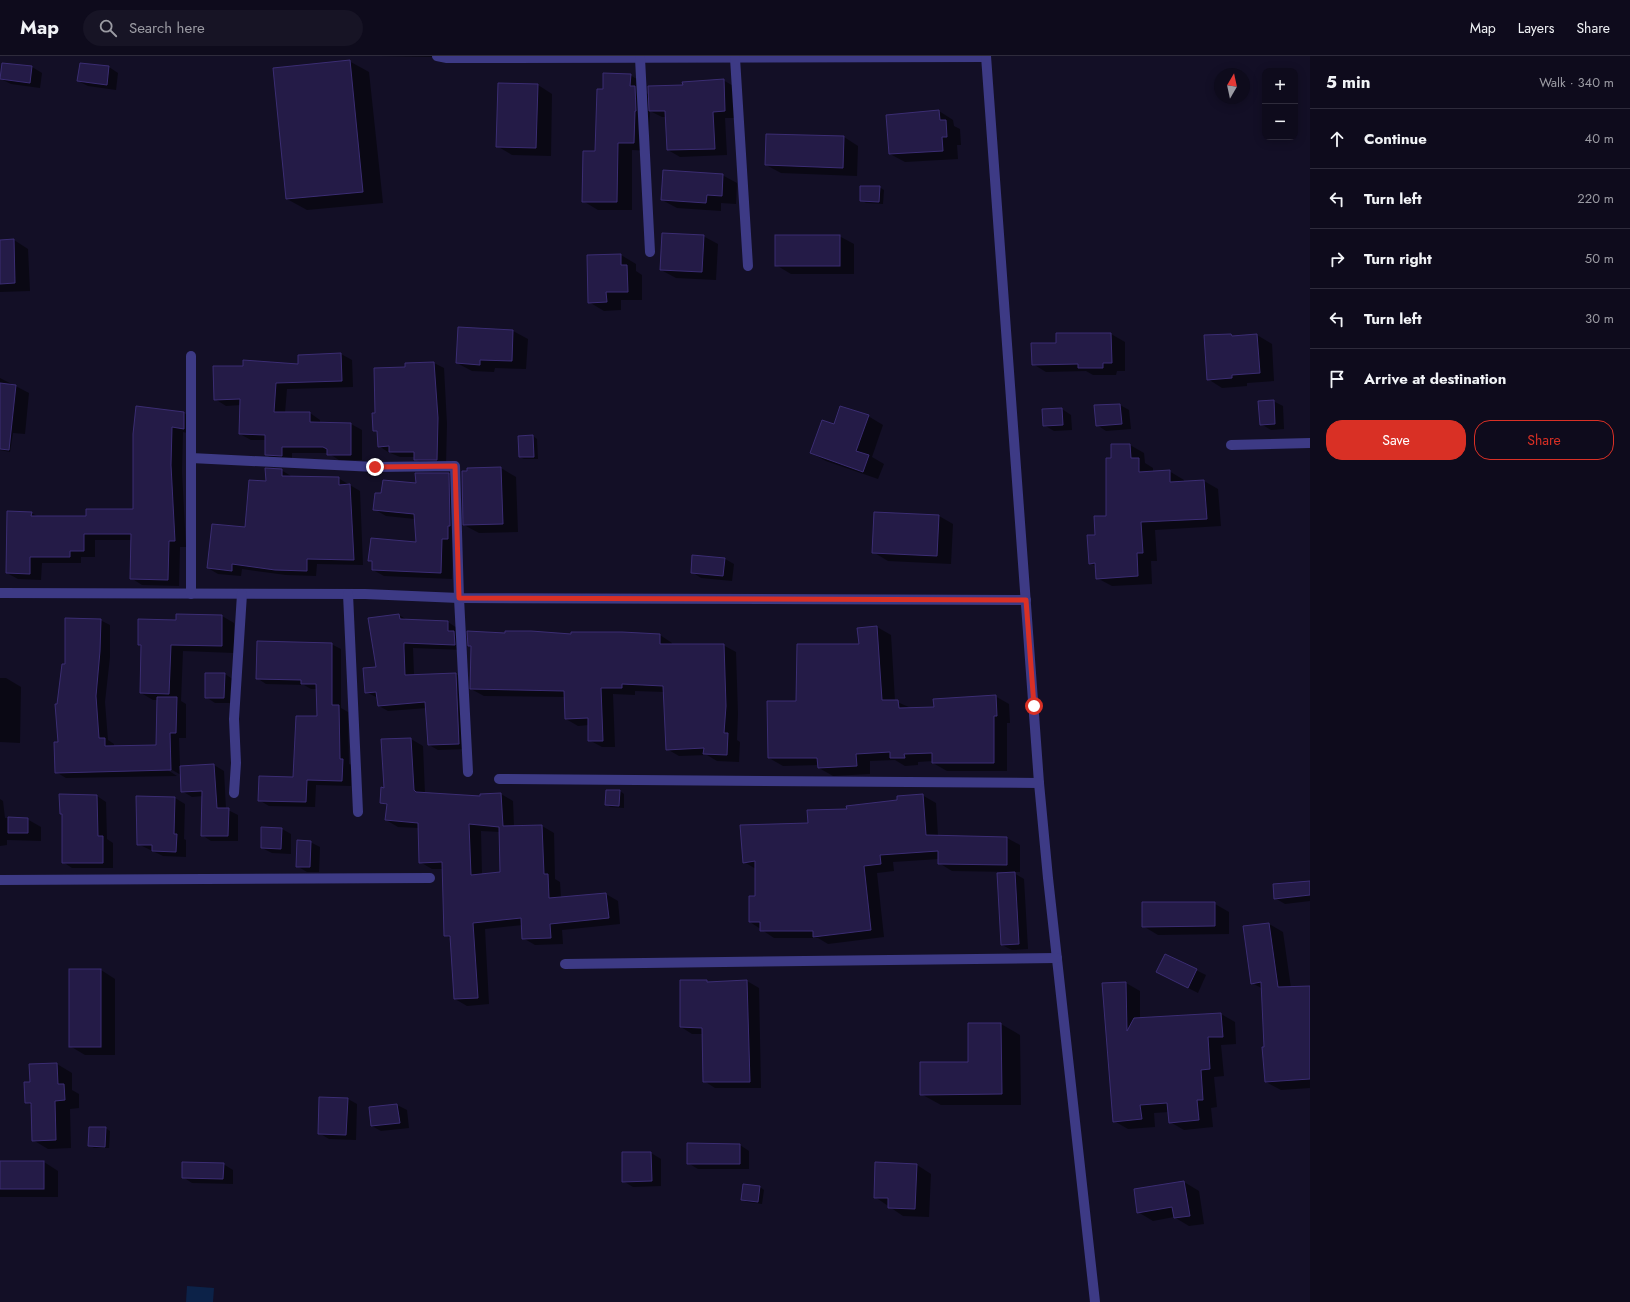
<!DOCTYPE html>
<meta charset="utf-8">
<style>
:root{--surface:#0e0b1c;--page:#171425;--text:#f1f3f6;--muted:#9b9ba3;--line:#2e2b3b;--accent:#d93025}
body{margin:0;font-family:Jost,sans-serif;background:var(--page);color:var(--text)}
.controls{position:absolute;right:12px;top:12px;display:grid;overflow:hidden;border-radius:8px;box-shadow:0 2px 10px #0003}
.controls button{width:36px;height:36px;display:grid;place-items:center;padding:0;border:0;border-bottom:1px solid var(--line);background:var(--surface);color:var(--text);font:20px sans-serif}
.compass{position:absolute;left:1214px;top:12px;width:36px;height:36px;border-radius:50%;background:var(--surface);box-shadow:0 2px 10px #0003;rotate:9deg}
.stop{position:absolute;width:12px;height:12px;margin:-9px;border:3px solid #d93025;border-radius:50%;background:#fff}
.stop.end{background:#d93025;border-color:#fff;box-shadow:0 1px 4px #0008}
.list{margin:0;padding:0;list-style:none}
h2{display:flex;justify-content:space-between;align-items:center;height:52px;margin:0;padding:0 16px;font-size:17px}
h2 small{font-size:13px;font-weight:400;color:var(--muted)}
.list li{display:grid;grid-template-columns:26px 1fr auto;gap:12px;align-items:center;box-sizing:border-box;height:60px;padding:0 16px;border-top:1px solid var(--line)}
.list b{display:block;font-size:15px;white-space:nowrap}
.list em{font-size:13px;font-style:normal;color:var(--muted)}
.actions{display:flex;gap:8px;padding:12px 16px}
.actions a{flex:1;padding:9px 0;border:1px solid var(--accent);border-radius:16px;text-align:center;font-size:14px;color:var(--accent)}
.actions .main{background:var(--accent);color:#fff}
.icon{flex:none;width:22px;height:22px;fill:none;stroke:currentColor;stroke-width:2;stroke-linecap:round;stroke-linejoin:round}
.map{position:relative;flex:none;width:1310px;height:1246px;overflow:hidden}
header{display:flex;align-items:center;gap:24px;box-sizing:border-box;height:56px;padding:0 20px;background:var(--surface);border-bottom:1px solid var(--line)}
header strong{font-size:19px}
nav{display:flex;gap:22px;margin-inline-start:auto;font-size:14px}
.search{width:280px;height:36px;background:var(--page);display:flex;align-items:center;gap:10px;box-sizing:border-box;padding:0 14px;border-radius:22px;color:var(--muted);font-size:15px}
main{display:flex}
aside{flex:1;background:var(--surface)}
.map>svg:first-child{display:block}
.water{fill:#0c2248}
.shadow{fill:#0007;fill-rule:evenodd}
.building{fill:#241b47;stroke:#3b2d73;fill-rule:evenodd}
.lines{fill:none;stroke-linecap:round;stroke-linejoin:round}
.minor{stroke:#3d3a85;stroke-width:10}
.route{stroke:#d93025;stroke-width:5}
</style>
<header>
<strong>Map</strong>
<div class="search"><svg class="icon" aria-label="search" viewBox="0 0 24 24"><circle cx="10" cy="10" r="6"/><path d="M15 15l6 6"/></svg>Search here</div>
<nav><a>Map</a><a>Layers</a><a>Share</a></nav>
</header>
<main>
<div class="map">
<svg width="1310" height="1246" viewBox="0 0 1310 1246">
<rect width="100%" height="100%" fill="#130f26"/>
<!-- water -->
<polygon class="water" points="187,1230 214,1232 213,1246 186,1246"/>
<!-- shadow -->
<g class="shadow">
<polygon points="381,0 435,0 435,1"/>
<polygon points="349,5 369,16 383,147 307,154 287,143"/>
<polygon points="3,8 32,11 42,17 40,32 11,28 1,23"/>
<polygon points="109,11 118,17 116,34 88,30 78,25"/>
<polygon points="630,19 645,28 645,36 649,39 684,30 723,24 735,31 737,62 725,62 727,99 680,101 668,94 667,61 662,61 650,55 648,95 632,94 632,154 598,154 583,145 596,96 604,34"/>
<polygon points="538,29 552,38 551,100 512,99 497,90"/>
<polygon points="939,55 953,64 954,70 960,73 961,89 957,89 958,103 905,106 890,98"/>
<polygon points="844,81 858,90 857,120 781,117 766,109"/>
<polygon points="722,119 737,127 736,148 721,147 721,155 677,152 662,144"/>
<polygon points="879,131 884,134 883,148 866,147 861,144"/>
<polygon points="703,180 718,188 716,224 676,222 661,214"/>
<polygon points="839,180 854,188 854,218 791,218 776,209"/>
<polygon points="14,184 28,193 30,235 0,236 0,185"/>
<polygon points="621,199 636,208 636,215 642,219 642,244 621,244 621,254 604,255 589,246"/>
<polygon points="459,272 513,275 528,283 526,313 495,312 494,316 472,315 457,307"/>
<polygon points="1057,278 1111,278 1125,286 1125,315 1117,315 1116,319 1093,319 1086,315 1046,316 1033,308 1057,288"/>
<polygon points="1231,279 1235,281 1257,279 1272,288 1274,325 1247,327 1247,330 1222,332 1208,323"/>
<polygon points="341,298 352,304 353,331 287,333 285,357 310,357 320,364 320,368 351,368 362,374 362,404 339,404 328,397 292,397 292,406 277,405 266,399 266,384 251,384 240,378 241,349 226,350 215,343 299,309"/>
<polygon points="434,307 444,312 447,368 446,409 425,409 415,403 415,401 400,401 388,396 379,390 378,376 374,374 376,358 406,312 406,308"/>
<polygon points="0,322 29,337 25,378 13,377 10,396 0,394"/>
<polygon points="1273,345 1283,350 1284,373 1271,374 1261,368"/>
<polygon points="1120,349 1129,354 1131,373 1106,375 1097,369"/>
<polygon points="137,351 184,357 196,364 196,379 183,376 182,416 186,491 180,491 179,530 142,529 131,522 132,484 95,484 95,501 81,501 81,507 42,507 41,524 18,523 7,517 31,457 39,461 87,461 134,454"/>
<polygon points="1062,353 1071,359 1072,374 1054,375 1044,369"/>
<polygon points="868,360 883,369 872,401 884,408 878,423 826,405 811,397"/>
<polygon points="533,380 537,383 538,403 524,403 520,401"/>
<polygon points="1112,389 1130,389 1144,397 1145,407 1153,412 1153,416 1169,415 1184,424 1184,426 1204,425 1218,433 1221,470 1155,474 1157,505 1151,505 1152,528 1112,530 1097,522 1097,511 1090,507 1096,480 1107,461"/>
<polygon points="501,412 516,421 518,476 479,477 464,469 468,413"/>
<polygon points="281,414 291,420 291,421 338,422 360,435 363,509 317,508 316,520 286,519 242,513 241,520 218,518 208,512 246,472 267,426"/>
<polygon points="448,418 460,424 453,489 452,523 384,520 373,514 373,507 370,504 417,487 415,463 386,460 374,453 382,438"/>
<polygon points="939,460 953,468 951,508 888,505 873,496"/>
<polygon points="725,503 734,508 732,525 701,522 692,516"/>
<polygon points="177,559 222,560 234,567 234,597 183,595 181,645 186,648 186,682 179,682 180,711 214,709 224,715 226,753 238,759 238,785 211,785 202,779 203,740 192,741 182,735 181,719 167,711 166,713 177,720 66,722 56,716 59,687 58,649 66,609 100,564 110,569 110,601 105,646 108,684 114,688 114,691 157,690 158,644 153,644 141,637 142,591 139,589 177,565"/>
<polygon points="399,559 409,565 448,566 457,572 464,594 413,592 414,619 456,618 466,624 468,693 438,694 429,689 427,652 388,655 379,650 378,642 366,636"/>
<polygon points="877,571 891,579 895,645 911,652 935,652 995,640 1009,648 1010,667 1007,667 1007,715 947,715 933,707 933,705 918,706 918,709 905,710 895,704 870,705 870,718 833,720 819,712 819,709 783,710 769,702 797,646"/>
<polygon points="622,577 660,579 672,587 672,589 723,589 736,596 738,658 737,684 740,686 739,706 717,705 707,699 679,700 667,693 665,636 635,635 635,639 613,638 615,691 602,691 589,684 589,669 578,670 566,663 565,641 484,640 471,633 472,591 469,589 572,579"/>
<polygon points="331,588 341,593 341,652 348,656 349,708 352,709 351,730 316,729 315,751 269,750 259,744 294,722 318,661 317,633 311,633 304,629 266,628 257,622"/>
<polygon points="225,618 234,624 234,647 215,647 206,641"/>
<polygon points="0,622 6,622 21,631 20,687 0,686"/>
<path d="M411,683L423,690L425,738L481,742L501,738L513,745L514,771L542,770L554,777L555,823L560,826L561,842L606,838L618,845L620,868L562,874L563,888L535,889L523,882V869L485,873L489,948L467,950L455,943L451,883L445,879L443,813H432L420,806L419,772L398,771L386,764L388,750L381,746L385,733ZM481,775L500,776L501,817L482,819Z"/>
<polygon points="620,735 624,738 624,752 610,751 606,748"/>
<polygon points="922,739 936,747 938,780 1007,782 1020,789 1020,816 1012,816 1024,823 1028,893 1012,894 1002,889 1010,816 952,815 939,807 939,803 893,806 894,815 877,817 884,881 828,888 818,882 774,882 750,866 756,841 756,813 744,806 809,768 848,754"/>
<polygon points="97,740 106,746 107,783 113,787 113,812 72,812 63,806 63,758 61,757"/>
<polygon points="137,741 175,742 185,748 184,783 186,784 186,801 163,800 138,788"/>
<polygon points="0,743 3,745 5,762 27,763 41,771 41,785 7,784 7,789 0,790"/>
<polygon points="282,773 291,778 291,798 272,797 262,792"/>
<polygon points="310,786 320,791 319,816 307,816 297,810"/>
<polygon points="1310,826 1310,845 1285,848 1275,842"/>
<polygon points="1215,848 1229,856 1229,878 1158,879 1143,870"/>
<polygon points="1269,868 1283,876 1291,932 1310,931 1310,1032 1281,1034 1266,1026 1263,933 1252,927"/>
<polygon points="1165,899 1206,919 1198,937 1157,916"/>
<polygon points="101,914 115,923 115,999 85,999 70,990"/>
<polygon points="707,925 709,927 747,925 759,932 761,1032 715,1032 704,1025 703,978 692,978 681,971"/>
<polygon points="1126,927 1140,935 1140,963 1221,958 1235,966 1236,988 1221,989 1224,1020 1214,1021 1217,1051 1211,1052 1213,1071 1184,1074 1170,1066 1169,1056 1154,1057 1155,1071 1128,1073 1114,1065"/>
<polygon points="1001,968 1020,979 1021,1049 941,1049 921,1038 969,1007"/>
<polygon points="57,1008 72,1017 72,1034 79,1038 79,1052 70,1053 71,1092 48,1093 33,1084 32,1050 26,1046 31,1027"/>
<polygon points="348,1043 357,1048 356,1084 329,1083 319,1077"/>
<polygon points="397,1049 407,1054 409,1072 381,1075 372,1070 370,1052"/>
<polygon points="105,1072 110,1075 109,1092 94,1092 89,1089"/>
<polygon points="740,1089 749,1095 749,1113 698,1113 688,1107"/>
<polygon points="651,1097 661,1103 661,1130 633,1131 623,1125"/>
<polygon points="0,1106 44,1106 58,1115 58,1141 0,1141"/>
<polygon points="223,1108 233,1114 233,1128 192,1127 183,1121"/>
<polygon points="917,1109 931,1118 929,1161 903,1160 875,1141"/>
<polygon points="1184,1126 1199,1135 1204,1168 1189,1170 1174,1161 1153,1165 1138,1156 1135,1134"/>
<polygon points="760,1131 764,1134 762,1148 747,1146 742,1144"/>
</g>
<!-- building -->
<g class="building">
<polygon points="350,4 363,136 286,143 273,12"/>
<polygon points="2,7 32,10 30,27 0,23"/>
<polygon points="80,7 109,10 107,29 77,25"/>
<polygon points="603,17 631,18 630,30 635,30 636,55 635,55 634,87 618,87 617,146 582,146 583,95 595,95 597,33 603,33"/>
<polygon points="724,23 725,55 713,56 715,93 667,94 665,55 649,55 648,30 683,29 682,26"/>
<polygon points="498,27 538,28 536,92 496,91"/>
<polygon points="939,54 940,64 946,64 947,81 942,81 943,95 889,98 886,59"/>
<polygon points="766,78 844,80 843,112 765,109"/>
<polygon points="663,114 723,118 722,140 707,139 706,147 661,144"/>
<polygon points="860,130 880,130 879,146 860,145"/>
<polygon points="662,177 704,179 702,216 660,214"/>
<rect x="775" y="179" width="65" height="31"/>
<polygon points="14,183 15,227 0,228 0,184"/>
<polygon points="621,198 621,209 627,209 628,236 606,236 607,246 588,247 587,199"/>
<polygon points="458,271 513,274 512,305 480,304 480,309 456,307"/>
<polygon points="1056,277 1111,277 1112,307 1103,307 1103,312 1078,312 1078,308 1032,309 1031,287 1056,287"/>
<polygon points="1231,278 1232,280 1257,278 1260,317 1232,319 1232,322 1207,324 1204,279"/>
<polygon points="341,297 342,325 276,327 274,356 310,356 310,366 351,367 351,399 327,399 327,393 323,391 282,391 282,400 265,399 265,379 239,378 240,343 214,344 213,310 243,310 243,304 298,308 298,299"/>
<polygon points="434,306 438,362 437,404 414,404 414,396 389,396 389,390 378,391 377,375 373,375 372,357 375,357 374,312 405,311 405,307"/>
<polygon points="0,327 16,329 9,394 0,393"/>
<polygon points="1274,344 1275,368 1260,369 1258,345"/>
<polygon points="1120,348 1122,368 1096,370 1094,349"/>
<polygon points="136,350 184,356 184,373 172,371 171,409 175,485 169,485 168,524 130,523 131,478 84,478 84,495 70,495 70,501 30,501 30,518 6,517 7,455 32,456 31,460 86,460 86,453 133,453 133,378"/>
<polygon points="840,350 869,359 856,395 869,399 863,416 810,397 822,364 834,368"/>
<polygon points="1062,352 1063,369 1043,370 1042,353"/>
<polygon points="533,379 534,401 519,401 518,380"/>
<polygon points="1111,388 1130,388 1131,402 1139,402 1139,416 1170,414 1170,426 1204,424 1207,463 1141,466 1143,497 1137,497 1138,520 1096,523 1095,507 1089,508 1087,479 1095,479 1094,460 1106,460 1106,402 1111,402"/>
<polygon points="501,411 503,468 463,469 462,415 467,415 467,412"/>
<polygon points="265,412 282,413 282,420 339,421 339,429 350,428 354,504 307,503 307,515 275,514 232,508 232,515 207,512 212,468 245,471 249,424 266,425"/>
<polygon points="415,417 449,417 450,470 448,470 448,483 442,483 441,517 372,514 372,505 368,505 371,482 416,486 414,458 373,454 375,437 381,437 383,424 416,427"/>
<polygon points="874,456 939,459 937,500 872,497"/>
<polygon points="692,499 725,502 723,520 691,517"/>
<polygon points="176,558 222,559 222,590 171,589 169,638 140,637 141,589 138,589 138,563 176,564"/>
<polygon points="399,558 400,563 448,565 448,575 454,575 455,589 404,587 404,592 405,619 456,617 459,688 428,689 425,646 378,650 376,636 365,637 363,612 376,611 368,562"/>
<polygon points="65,562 101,563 100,595 96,640 99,682 105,682 105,690 156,689 157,641 177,641 176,677 170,677 171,714 55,717 54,686 58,686 55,648 57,648 62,608 65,608"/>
<polygon points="877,570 882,644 898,644 899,652 934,651 933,643 996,639 997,660 994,660 994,707 932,707 932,697 904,698 905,702 890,702 890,696 856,698 857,710 818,712 817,702 768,702 767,645 796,645 797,588 859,588 857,572"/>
<polygon points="467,575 505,577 505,575 531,575 571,578 571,576 622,576 660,578 660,588 724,588 726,650 724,677 728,677 727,699 703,698 704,692 666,694 663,630 622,628 622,632 601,632 603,685 588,685 588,662 565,663 564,635 470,633 471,590 468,590"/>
<polygon points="257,585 332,587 332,649 339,649 340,703 343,703 342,725 307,724 306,746 258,745 259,720 293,721 296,660 317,660 316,628 301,628 301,624 256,623"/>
<polygon points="205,617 225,617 224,642 205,642"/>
<path d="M411,682L414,734L416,736L480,740V738L501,737L503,770L542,769L544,818H548L549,842L606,837L609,862L550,868L551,882L522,883L521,862L473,867L478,942L454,943L450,880H444L442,806L419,807L418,767L385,764L387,748L380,747L381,731L384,732L381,683ZM469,768L499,771L500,816L471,819Z"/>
<polygon points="214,708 217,752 229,752 228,780 201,780 202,735 181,736 180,710"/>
<polygon points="606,734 620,734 619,750 605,749"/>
<polygon points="59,738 97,739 98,780 103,780 103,807 62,807 62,758 60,758"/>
<polygon points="923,738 926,779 1007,781 1007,809 938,808 938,795 880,799 881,808 864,810 871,874 813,881 813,875 760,875 760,866 749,866 749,840 755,840 755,805 743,807 740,769 808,767 807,754 847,753 846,750 897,744 897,740"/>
<polygon points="136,740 175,741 174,778 177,778 176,796 152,795 152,789 137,789"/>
<polygon points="8,761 28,762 28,777 8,777"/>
<polygon points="261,771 282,772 281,793 261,792"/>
<polygon points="297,784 311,785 310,811 296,811"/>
<polygon points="1015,816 1019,888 1001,889 997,817"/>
<polygon points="1310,825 1310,839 1274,843 1273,828"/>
<polygon points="1142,846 1215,846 1215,870 1142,871"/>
<polygon points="1269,867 1278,931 1310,930 1310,1023 1265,1026 1262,991 1264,991 1261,926 1251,928 1243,870"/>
<polygon points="1165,898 1197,913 1188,932 1156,916"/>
<rect x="69" y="913" width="32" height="78"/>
<polygon points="680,924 707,924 707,926 747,924 750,1026 703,1026 702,972 680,971"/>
<polygon points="1126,926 1127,975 1134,962 1221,957 1223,981 1208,981 1210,1013 1201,1014 1203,1044 1197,1044 1199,1064 1169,1067 1167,1047 1140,1049 1142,1063 1113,1066 1102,927"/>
<polygon points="968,967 1001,967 1002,1038 920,1039 920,1006 968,1006"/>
<polygon points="57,1007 58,1028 64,1028 65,1044 55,1045 56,1084 32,1085 31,1047 25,1047 24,1026 30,1026 29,1008"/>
<polygon points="319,1041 348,1042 346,1079 318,1078"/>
<polygon points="397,1048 400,1067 371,1070 369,1051"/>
<polygon points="89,1071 106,1071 105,1091 88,1090"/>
<polygon points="687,1087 740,1088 740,1108 687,1108"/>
<polygon points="622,1096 651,1096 652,1125 622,1126"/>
<rect x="0" y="1105" width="44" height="28"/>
<polygon points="182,1106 224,1107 223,1123 182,1122"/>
<polygon points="875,1106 917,1108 915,1153 888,1152 888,1142 874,1142"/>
<polygon points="1184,1125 1190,1160 1174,1162 1172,1151 1137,1157 1134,1133"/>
<polygon points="743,1128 760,1130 758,1146 741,1144"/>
</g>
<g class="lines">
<!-- minor -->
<g class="minor">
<polyline points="437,0 447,2 986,1"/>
<polyline points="986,0 1039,727 1048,822 1095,1246"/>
<polyline points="640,2 650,196"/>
<polyline points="735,2 748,210"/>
<polyline points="1231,389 1310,387"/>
<polyline points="191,402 375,411 455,410 459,542 468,716"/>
<polyline points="0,537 365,538 459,542 1026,544"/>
<polyline points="191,538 191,300"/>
<polyline points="348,538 358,756"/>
<polyline points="499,723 1039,727"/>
<polyline points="234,737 236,707 234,663 242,538"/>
<polyline points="0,824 430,822"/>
<polyline points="565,908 1057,902"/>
</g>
</g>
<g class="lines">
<!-- route -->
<polyline class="route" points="375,411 455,410 459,542 1026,544 1034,650"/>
</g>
</svg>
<div class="controls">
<button>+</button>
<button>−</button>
</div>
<svg class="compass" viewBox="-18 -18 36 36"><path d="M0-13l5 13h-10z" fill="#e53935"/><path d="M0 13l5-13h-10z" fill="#9b9ba3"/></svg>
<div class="stop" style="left:1034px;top:650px"></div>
<div class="stop end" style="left:375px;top:411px"></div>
</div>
<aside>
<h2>5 min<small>Walk · 340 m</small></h2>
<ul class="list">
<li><svg class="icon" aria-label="ahead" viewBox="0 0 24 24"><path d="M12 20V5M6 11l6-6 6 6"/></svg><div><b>Continue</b></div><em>40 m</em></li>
<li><svg class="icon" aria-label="left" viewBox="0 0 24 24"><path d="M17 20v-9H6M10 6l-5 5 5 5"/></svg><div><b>Turn left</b></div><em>220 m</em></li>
<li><svg class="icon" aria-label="right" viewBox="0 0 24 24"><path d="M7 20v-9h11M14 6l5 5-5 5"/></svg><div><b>Turn right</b></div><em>50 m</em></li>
<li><svg class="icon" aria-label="left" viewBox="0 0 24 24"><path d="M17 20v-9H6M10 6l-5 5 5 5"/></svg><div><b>Turn left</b></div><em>30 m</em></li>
<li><svg class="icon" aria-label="arrive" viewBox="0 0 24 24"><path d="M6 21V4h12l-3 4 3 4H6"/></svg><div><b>Arrive at destination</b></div></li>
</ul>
<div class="actions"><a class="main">Save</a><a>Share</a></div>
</aside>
</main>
